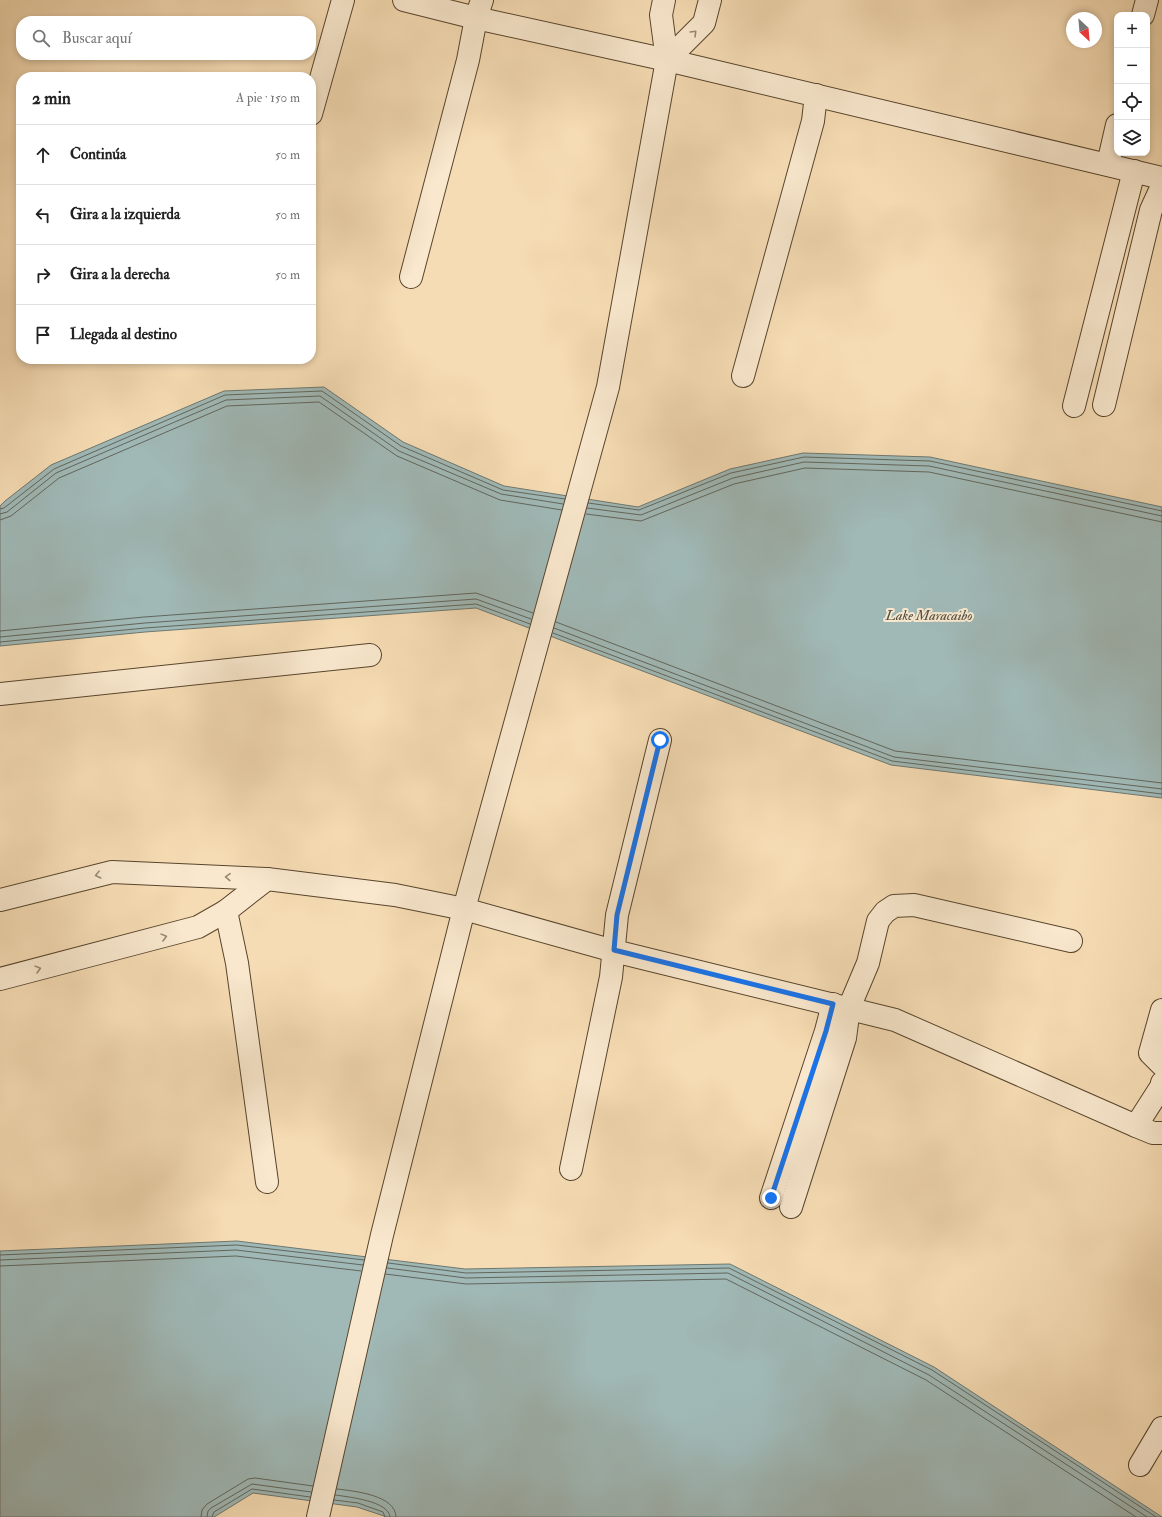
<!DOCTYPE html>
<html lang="es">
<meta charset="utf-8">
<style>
:root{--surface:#fff;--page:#f2f2f2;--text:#222;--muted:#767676;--line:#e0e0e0}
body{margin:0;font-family:"IM FELL Double Pica",serif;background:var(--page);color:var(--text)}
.controls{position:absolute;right:12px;top:12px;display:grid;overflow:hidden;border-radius:8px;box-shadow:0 2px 6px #0003}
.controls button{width:36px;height:36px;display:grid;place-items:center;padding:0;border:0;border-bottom:1px solid var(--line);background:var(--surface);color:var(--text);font:20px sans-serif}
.compass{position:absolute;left:1066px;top:12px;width:36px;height:36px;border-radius:50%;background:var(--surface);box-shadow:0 2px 6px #0003;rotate:154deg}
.stop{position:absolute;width:12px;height:12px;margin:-9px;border:3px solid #1a73e8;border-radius:50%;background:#fff}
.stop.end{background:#1a73e8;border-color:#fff;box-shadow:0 1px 4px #0008}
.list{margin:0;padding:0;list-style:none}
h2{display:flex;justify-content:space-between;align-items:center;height:52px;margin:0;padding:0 16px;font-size:17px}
h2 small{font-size:13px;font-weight:400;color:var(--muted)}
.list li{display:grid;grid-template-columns:26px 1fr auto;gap:12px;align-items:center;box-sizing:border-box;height:60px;padding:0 16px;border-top:1px solid var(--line)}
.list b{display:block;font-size:15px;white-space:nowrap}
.list em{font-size:13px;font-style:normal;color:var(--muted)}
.icon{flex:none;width:22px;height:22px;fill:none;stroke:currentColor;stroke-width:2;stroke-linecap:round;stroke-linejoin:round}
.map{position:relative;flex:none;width:1162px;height:1517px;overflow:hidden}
.search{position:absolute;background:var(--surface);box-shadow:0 2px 6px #0003;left:16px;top:16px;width:300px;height:44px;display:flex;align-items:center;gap:10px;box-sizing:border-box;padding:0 14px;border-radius:16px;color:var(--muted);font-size:15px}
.panel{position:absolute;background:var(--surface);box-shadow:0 2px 6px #0003;left:16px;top:72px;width:300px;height:292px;border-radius:16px}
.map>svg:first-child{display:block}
.water{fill:#a0b9b7;stroke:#6e776e}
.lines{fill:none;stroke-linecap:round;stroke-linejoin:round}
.shore{stroke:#62665c;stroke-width:1}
.minor-casing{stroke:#58452d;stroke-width:24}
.minor{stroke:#f9e8ce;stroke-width:22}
.oneway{stroke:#998871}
.route{stroke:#1a73e8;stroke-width:5}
.labels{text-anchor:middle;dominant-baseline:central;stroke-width:4;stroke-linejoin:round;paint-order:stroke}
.water-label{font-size:14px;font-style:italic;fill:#4f4d40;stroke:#f9e8ce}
</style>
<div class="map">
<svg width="1162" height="1517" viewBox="0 0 1162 1517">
<rect width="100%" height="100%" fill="#f6dcb4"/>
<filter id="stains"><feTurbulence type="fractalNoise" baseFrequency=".005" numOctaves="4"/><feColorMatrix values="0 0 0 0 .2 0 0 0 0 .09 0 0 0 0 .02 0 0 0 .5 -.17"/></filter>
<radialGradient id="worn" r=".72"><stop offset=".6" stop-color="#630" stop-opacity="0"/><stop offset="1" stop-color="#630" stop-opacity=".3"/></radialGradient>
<!-- water -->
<g class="water">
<polygon points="324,387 403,442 504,486 638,507 730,469 803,453 930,457 1162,507 1162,798 891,765 476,608 145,632 0,646 0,506 5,501 51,465 224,391"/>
<polygon points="237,1241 465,1269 730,1264 934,1367 1162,1517 387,1517 357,1507 253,1493 214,1517 0,1517 0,1251"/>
</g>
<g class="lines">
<!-- shore -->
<g class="shore">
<polyline points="588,503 639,510 731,473 804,457 930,461 1162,511"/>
<polyline points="587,508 641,515 733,478 804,462 929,466 1162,516"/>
<polyline points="0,509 4,508 54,469 225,395 322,391 401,446 503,490 565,499"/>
<polyline points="0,514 7,512 56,473 226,400 320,396 399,451 501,494 563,504"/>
<polyline points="586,514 641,521 734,484 805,468 929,472 1162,522"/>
<polyline points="0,520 11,516 59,478 227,406 319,402 397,456 500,500 562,510"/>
<polyline points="556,622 895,751 1162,783"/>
<polyline points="554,628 894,757 1162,789"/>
<polyline points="0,631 144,617 476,593 533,613"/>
<polyline points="553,633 892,761 1162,794"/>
<polyline points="0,637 145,623 476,599 531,619"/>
<polyline points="0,642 145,628 476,604 530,624"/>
<polyline points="0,1255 237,1245 364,1260"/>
<polyline points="0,1260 236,1250 363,1265"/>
<polyline points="388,1263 466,1273 729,1268 932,1370 1156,1517"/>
<polyline points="0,1266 236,1256 361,1271"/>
<polyline points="387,1268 466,1278 728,1273 929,1375 1147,1517"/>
<polyline points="385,1274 466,1284 726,1279 926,1380 1136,1517"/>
<path d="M337,1489C354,1491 396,1495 396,1517"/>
<path d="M335,1495C349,1497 389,1501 390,1517"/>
<polyline points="334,1500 358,1503 383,1512 385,1517"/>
<polyline points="201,1517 202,1510 207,1504 248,1479 255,1478 313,1486"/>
<polyline points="207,1517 208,1511 211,1508 252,1484 311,1492"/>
<polyline points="212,1517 214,1512 252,1489 310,1497"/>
</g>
<defs>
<g id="minor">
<polyline points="404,0 476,18 667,60 1162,178"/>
<polyline points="1143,15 1147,0"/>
<polyline points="667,60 704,23 710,0"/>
<polyline points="311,114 343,0"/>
<polyline points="1108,164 1117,125"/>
<polyline points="411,277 468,60 476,18 482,0"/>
<polyline points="743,376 813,121 816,95"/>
<polyline points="1104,405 1151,210 1162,186"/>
<polyline points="1074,406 1134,171"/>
<polyline points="0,694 370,655"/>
<polyline points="0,900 112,872 267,879 395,895 464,909 614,951 895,1020 1136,1126 1153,1133 1162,1133"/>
<polyline points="226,911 237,963 267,1182"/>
<polyline points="0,979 198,927 226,911 267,879"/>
<polyline points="1162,1010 1150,1053 1162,1065"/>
<polyline points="1136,1126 1161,1087 1162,1083"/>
<polyline points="571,1169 611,977 617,915 660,740"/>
<polyline points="771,1198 826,1031 833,1004"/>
<polyline points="791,1207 845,1038 849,1008 868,963 878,921 885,912 894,906 914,905 1071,941"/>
<polyline points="1140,1465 1162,1428"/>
<polyline points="318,1517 382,1235 464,909 608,387 667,60 661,15 664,0"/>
</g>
</defs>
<!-- minor casing -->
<use href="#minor" class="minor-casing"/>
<!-- minor -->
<use href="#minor" class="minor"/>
</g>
<!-- one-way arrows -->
<defs><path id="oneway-chevron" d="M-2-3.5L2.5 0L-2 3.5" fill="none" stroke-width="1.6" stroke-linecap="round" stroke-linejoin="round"/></defs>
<g class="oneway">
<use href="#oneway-chevron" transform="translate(694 33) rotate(-45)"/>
<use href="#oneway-chevron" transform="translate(98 875) rotate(166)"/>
<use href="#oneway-chevron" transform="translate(228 877) rotate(-178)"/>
<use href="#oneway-chevron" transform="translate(164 937) rotate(-15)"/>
<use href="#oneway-chevron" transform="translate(38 969) rotate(-15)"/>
</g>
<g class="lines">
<!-- route -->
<polyline class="route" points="660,740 617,915 614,950 833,1004 826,1031 771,1198"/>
</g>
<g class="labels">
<!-- water labels -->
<g class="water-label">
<text x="929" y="615">Lake Maracaibo</text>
</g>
</g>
<rect width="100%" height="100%" filter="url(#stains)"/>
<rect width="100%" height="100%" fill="url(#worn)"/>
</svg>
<div class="controls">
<button>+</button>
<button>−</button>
<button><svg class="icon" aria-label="locate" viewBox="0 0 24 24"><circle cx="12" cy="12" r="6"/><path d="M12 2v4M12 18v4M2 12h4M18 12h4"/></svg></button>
<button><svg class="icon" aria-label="layers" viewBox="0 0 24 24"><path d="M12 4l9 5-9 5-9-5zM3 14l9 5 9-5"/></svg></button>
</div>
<svg class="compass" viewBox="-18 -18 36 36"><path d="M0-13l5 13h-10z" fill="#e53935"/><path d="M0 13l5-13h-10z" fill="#767676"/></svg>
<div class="stop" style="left:660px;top:740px"></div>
<div class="stop end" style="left:771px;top:1198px"></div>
<div class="search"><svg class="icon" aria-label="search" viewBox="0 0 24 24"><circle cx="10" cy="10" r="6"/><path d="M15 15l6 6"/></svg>Buscar aquí</div>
<section class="panel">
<h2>2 min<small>A pie · 150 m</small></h2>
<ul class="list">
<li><svg class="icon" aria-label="ahead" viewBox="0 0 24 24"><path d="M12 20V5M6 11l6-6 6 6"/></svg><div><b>Continúa</b></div><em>50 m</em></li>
<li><svg class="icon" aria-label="left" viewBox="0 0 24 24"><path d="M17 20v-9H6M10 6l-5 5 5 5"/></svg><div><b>Gira a la izquierda</b></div><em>50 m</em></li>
<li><svg class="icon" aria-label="right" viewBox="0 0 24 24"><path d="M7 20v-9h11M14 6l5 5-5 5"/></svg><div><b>Gira a la derecha</b></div><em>50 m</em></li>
<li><svg class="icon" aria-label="arrive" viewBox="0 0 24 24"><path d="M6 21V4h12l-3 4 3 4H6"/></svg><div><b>Llegada al destino</b></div></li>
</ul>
</section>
</div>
